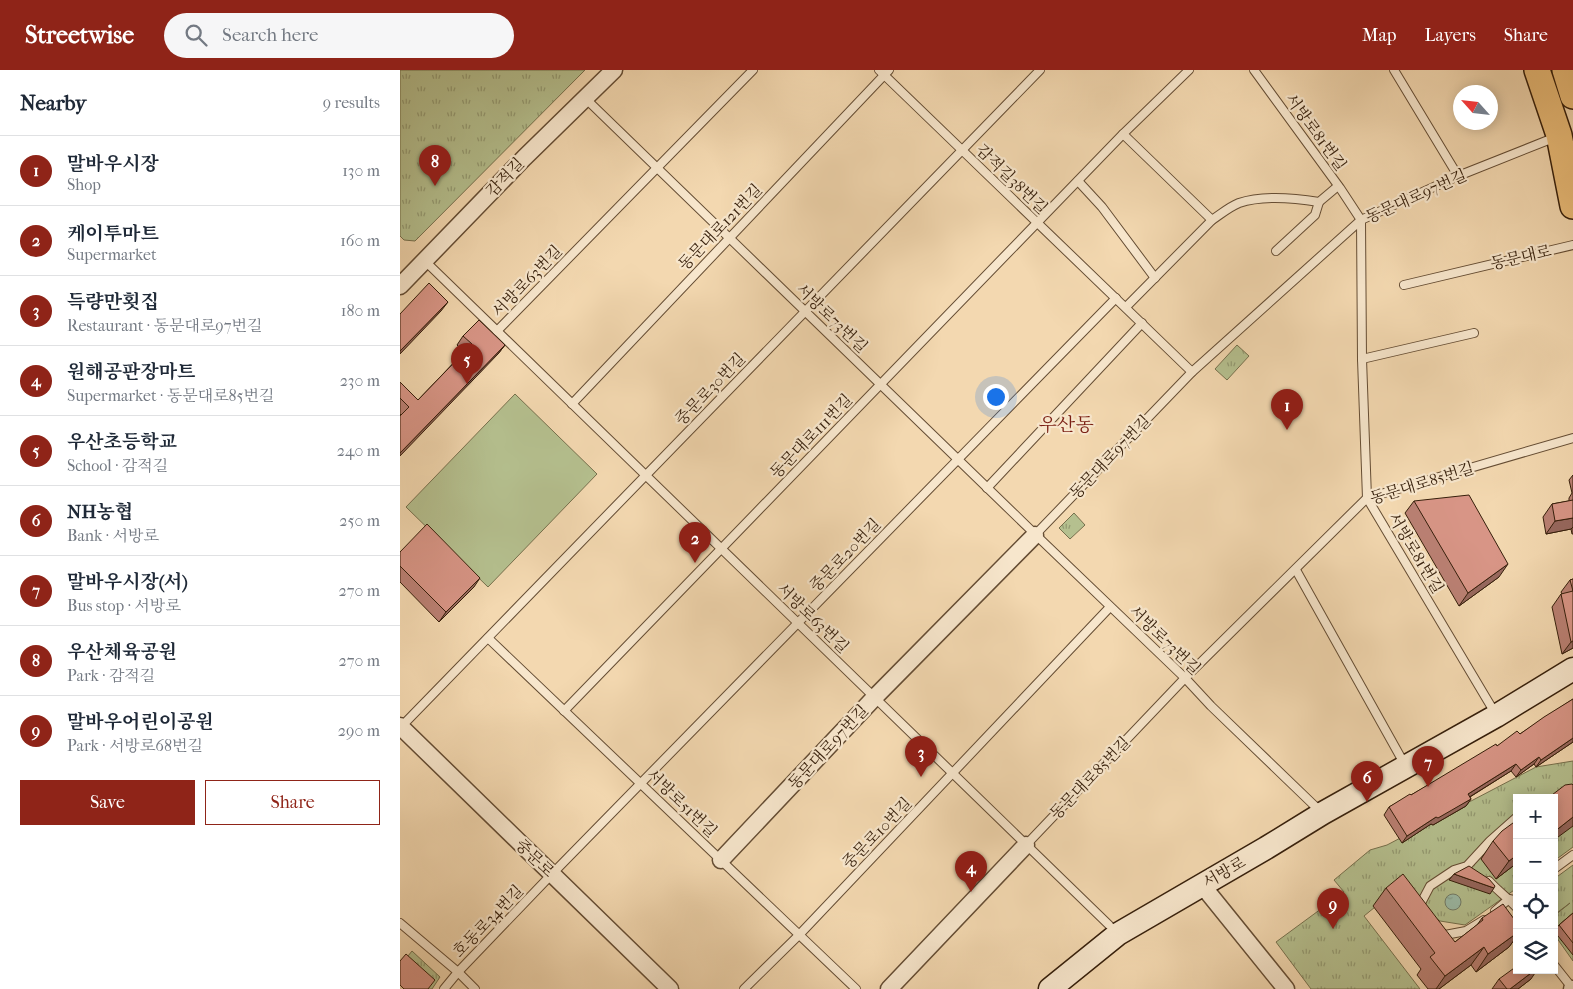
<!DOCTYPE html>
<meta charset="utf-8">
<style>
:root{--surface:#fff;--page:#f6f6f7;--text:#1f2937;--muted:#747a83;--line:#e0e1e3;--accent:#8f2418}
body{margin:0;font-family:"IM FELL French Canon","Noto Serif KR",serif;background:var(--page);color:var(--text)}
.controls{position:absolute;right:15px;bottom:15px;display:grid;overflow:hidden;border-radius:0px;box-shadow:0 2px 12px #0003}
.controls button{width:45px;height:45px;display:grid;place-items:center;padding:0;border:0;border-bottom:1px solid var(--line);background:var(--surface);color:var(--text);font:25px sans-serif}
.compass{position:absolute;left:1053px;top:15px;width:45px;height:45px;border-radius:50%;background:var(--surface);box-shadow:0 2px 12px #0003;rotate:297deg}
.you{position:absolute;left:595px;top:326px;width:18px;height:18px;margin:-12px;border:4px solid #fff;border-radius:50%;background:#1a73e8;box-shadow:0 0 0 8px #1a73e833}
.badge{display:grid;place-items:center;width:32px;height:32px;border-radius:50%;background:var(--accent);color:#fff;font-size:16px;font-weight:700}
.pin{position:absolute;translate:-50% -41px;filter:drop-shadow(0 1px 2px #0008)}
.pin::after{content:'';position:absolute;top:26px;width:18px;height:15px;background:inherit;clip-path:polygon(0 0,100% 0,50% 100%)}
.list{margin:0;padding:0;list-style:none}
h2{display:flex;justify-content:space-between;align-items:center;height:65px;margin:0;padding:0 20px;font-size:21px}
h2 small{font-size:16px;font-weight:400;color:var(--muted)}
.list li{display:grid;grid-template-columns:32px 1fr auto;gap:15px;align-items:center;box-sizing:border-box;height:70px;padding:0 20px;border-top:1px solid var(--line)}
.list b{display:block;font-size:19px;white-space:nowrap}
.list p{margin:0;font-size:16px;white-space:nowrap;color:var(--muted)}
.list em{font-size:16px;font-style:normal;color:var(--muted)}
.actions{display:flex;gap:10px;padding:15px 20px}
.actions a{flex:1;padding:11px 0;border:1px solid var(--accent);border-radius:0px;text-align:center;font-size:18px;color:var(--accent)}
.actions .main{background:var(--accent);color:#fff}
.icon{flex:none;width:28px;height:28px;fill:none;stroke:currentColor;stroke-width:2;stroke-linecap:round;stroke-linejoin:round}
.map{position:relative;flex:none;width:1173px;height:919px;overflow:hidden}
header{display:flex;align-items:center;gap:30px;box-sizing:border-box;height:70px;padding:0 25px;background:var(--accent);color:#fff}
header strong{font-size:24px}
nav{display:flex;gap:28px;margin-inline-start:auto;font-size:18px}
.search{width:350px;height:45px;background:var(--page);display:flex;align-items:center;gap:12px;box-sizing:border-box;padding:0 18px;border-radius:28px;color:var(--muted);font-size:19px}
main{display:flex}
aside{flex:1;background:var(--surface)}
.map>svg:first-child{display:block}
.grass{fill:#b5c08f;stroke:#76704d}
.park{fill:url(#park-tufts);stroke:#76704d}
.water{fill:url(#water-ripples);stroke:#737d69}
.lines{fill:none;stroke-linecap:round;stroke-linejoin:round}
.lane-casing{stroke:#654d34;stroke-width:10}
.street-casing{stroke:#654d34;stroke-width:19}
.secondary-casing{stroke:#361f0b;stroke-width:25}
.primary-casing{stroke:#361f0b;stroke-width:28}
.lane{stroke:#f7e6cc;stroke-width:8}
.street{stroke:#f7e6cc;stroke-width:16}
.secondary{stroke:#f7e6cc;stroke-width:22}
.primary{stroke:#eabc78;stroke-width:25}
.wall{fill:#ba8073;stroke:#361f0b}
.shaded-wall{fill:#97685e;stroke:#361f0b}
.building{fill:#d89586;stroke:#361f0b}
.labels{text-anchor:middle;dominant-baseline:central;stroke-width:4.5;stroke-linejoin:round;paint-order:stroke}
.street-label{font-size:16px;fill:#361f0b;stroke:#f7e6cc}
.quarter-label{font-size:19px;fill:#7a1f14;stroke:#f7e6cc}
</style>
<header>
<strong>Streetwise</strong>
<div class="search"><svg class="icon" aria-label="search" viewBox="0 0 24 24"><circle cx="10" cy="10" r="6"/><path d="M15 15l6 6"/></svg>Search here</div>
<nav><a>Map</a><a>Layers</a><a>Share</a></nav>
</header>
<main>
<aside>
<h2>Nearby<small>9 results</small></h2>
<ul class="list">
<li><span class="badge">1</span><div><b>말바우시장</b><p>Shop</p></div><em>130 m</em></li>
<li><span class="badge">2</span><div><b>케이투마트</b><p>Supermarket</p></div><em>160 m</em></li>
<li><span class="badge">3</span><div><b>득량만횟집</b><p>Restaurant · 동문대로97번길</p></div><em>180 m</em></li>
<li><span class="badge">4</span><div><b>원해공판장마트</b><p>Supermarket · 동문대로85번길</p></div><em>230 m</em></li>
<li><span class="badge">5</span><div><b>우산초등학교</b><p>School · 감적길</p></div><em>240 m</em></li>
<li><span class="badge">6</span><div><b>NH농협</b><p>Bank · 서방로</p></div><em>250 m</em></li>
<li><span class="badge">7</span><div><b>말바우시장(서)</b><p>Bus stop · 서방로</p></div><em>270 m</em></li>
<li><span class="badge">8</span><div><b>우산체육공원</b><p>Park · 감적길</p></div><em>270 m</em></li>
<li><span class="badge">9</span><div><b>말바우어린이공원</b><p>Park · 서방로68번길</p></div><em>290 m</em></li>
</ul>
<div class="actions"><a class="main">Save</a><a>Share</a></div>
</aside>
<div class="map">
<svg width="1173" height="919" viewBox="0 0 1173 919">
<defs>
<pattern id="park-tufts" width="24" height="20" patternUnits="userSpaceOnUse" patternTransform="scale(1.25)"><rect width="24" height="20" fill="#b5c08f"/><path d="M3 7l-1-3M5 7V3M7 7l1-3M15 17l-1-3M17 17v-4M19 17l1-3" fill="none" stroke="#949b73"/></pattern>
<pattern id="water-ripples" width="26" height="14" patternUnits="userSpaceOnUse" patternTransform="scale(1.25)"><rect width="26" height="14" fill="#9cbba7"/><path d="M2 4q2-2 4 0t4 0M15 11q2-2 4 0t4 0" fill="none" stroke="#87a08e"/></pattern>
</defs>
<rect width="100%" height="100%" fill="#f3d8b0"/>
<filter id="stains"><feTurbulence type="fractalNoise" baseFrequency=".004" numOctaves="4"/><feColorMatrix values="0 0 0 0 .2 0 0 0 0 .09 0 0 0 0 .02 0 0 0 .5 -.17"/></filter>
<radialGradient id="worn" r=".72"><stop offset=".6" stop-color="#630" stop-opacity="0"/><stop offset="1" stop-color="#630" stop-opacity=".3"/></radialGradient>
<!-- grass -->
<polygon class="grass" points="115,324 197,404 88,517 6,437"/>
<!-- park -->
<g class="park">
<polygon points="0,0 185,0 15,171 4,170 0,166"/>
<polygon points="837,275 849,286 827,310 815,299"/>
<polygon points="674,443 685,455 670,469 659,458"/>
<polygon points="1173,691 1173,777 1154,791 1154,728 1117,728 1117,818 1065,855 1040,851 1019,837 1007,811 964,846 1020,919 911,919 876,872 944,822 934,810 970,780 987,775 1136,697"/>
<polygon points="1173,795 1173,891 1154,864 1154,846 1170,833 1154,845 1154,809"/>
<polygon points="12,881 40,907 32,919 19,919 0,896"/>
</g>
<!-- water -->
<circle class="water" cx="1053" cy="832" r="8"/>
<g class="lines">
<defs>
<g id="lane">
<polyline points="479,0 792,302"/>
<polyline points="854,0 940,118 961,150 962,289 967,428 1095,643"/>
<polyline points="994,0 1058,106"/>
<polyline points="185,28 638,467 785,608 811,636 921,742"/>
<polyline points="723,64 812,150"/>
<polyline points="678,111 702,137 755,208"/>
<polyline points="876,181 915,145 919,132"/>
<polyline points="25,191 709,855"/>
<polyline points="1004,215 1173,175"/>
<path d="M726,237L812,150C821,144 829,137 839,133C862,125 895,128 919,132L938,116"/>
<polyline points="97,261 353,0"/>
<polyline points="962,289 1074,263"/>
<polyline points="172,334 489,0"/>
<polyline points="587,418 742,253"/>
<polyline points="635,465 792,302 961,150 1058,106 1156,67"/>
<polyline points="896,500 1005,695"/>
<polyline points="88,568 456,919"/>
<polyline points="164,641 723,64 789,0"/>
<polyline points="0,658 640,0"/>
<polyline points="626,775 785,608 967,428 1173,368"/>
<polyline points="1154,799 1173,785"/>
<path d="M1089,811C1098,821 1108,828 1117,838"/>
<polyline points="1020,839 1019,837 1030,816 1054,800 1067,796 1090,771 1117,747"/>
<polyline points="1095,841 1109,829 1114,830 1117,828"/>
<polyline points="0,853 58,902 75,919"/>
<polyline points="1041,862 1045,865 1066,861 1084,850"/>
<polyline points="1154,895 1173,919"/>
<polyline points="44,919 58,902 152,804 716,228"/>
<polyline points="344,919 399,865 710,537"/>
</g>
<g id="street">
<polyline points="0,216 124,88 214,0"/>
<polyline points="0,656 270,919"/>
<polyline points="321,790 475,627 635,465"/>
<polyline points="802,815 886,919"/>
<polyline points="489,919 626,775"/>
<polyline points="1172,919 1173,919"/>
</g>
<polyline id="secondary" points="650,919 718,864 866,778 923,743 1096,646 1173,599"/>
<g id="primary">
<polyline points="1137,0 1159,65 1173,136"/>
<polyline points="1165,0 1173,26"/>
</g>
</defs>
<!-- lane casing -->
<use href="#lane" class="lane-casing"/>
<!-- street casing -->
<use href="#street" class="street-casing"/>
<!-- secondary casing -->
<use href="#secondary" class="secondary-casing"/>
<!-- primary casing -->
<use href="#primary" class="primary-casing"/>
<!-- lane -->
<use href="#lane" class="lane"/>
<!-- street -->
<use href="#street" class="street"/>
<!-- secondary -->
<use href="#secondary" class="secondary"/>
<!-- primary -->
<use href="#primary" class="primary"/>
</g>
<!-- wall -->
<g class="wall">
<polygon points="63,266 105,275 98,284 1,345 0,344 0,312 18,330 64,282 57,275"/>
<polygon points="1173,405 1173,464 1172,464 1171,459 1146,464 1143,447 1152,434 1169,431 1169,428 1172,423 1169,410"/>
<polygon points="1014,431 1099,507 1059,536 1005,443"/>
<polygon points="0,482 74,517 39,552 0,512"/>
<polygon points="1173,509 1173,578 1162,584 1152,537 1161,524 1162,524 1161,522 1170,510"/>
<polygon points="1173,629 1173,672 1136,697 1134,694 1116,707 1111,701 1070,727 1071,729 1066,736 1033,755 1031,754 1002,773 984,745 989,737 1011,725 1097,676 1120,664"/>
<polygon points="1093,771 1117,793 1096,809 1081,789"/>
<polygon points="986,818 1055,872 1077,855 1082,848 1117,853 1117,866 1109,877 1076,902 1071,895 1039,919 1028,919 1017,905 1021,899 973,836"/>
<polygon points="1173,843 1173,885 1154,861 1159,855"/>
<polygon points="1099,909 1131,909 1118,919 1092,919"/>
</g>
<!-- shaded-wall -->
<g class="shaded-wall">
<polygon points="48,232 41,241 0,284 0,281"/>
<polygon points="105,275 98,284 0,386 0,383"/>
<polygon points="1173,448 1173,457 1171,459 1146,464 1155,451"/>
<polygon points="1108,494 1099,507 1059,536 1068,523"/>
<polygon points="80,508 74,517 39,552 46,542"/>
<polygon points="1173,571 1173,578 1162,584 1171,572"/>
<polygon points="1173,668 1173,672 1136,697 1141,690"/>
<polygon points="1139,687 1134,694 1116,707 1121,700"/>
<polygon points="1116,694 1111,701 1063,731 1068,724"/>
<polygon points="1071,729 1066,736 1033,755 1031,754 1002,773 1007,766 1036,747"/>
<polygon points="1173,747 1173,756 1154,770 1154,762"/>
<polygon points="1117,785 1117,793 1096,809 1109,791"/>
<polygon points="1054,804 1094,818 1090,824 1049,810"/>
<polygon points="1117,863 1117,866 1109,877 1076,902 1088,884"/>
<polygon points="1084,877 1071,895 1039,919 1036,919 1045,906"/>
<polygon points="1135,900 1137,900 1131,909 1118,919 1110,919"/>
</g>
<!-- building -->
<g class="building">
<polygon points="29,213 48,232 0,281 0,244"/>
<polygon points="79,250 105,275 0,383 0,346 9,337 0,328 0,312 18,330 72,274 63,266"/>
<polygon points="1069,425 1108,494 1068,523 1014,431"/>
<polygon points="1173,430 1173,448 1155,451 1152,434"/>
<polygon points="27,454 80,508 46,542 0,496 0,482"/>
<polygon points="1173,509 1173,521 1170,510"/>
<polygon points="1173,521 1173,571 1171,572 1161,524"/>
<polygon points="1173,629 1173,668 1141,690 1139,687 1121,700 1116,694 1068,724 1071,729 1038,748 1036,747 1007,766 989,737 1010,724 1011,725 1096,674 1097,676 1117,661 1120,664 1144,647"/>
<polygon points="1172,714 1173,715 1173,747 1154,762 1154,728 1148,728 1165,715"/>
<polygon points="1117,750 1117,785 1109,791 1093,771 1102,761"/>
<polygon points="1069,796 1089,809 1095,816 1094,818 1054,804"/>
<polygon points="1003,804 1055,872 1083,850 1082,848 1103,834 1117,853 1117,863 1088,884 1084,877 1045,906 1030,887 1035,883 986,818"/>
<polygon points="1173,843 1173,873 1159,855"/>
<polygon points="6,884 35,910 28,919 4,919 0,915 0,891"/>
<polygon points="1117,896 1117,900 1135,900 1110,919 1107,919 1099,909"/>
</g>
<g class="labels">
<!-- street labels -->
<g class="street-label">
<text transform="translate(916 62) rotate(54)">서방로81번길</text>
<text transform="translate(105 107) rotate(-46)">감적길</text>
<text transform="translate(612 109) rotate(44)">감적길38번길</text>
<text transform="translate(1016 126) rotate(-24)">동문대로97번길</text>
<text transform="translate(320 157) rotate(-46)">동문대로121번길</text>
<text transform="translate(1121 187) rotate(-13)">동문대로</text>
<text transform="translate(127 211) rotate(-46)">서방로63번길</text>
<text transform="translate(432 248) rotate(44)">서방로73번길</text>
<text transform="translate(310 319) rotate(-46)">중문로30번길</text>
<text transform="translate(411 366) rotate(-46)">동문대로111번길</text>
<text transform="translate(710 387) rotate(-46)">동문대로97번길</text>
<text transform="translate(1022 413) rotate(-17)">동문대로85번길</text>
<text transform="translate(1016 483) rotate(59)">서방로81번길</text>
<text transform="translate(445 485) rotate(-46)">중문로20번길</text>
<text transform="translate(413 548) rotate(44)">서방로63번길</text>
<text transform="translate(765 570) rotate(44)">서방로73번길</text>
<text transform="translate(428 677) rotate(-47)">동문대로97번길</text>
<text transform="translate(690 708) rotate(-46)">동문대로85번길</text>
<text transform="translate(282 733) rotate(44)">서방로51번길</text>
<text transform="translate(477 763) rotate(-46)">중문로10번길</text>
<text transform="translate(135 788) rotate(44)">중문로</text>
<text transform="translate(824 802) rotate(-30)">서방로</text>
<text transform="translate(88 851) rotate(-46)">호동로34번길</text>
</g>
<!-- quarter labels -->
<g class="quarter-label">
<text x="666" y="355">우산동</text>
</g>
</g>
<rect width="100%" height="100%" filter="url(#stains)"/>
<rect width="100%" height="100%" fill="url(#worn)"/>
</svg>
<div class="controls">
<button>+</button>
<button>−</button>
<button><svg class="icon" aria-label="locate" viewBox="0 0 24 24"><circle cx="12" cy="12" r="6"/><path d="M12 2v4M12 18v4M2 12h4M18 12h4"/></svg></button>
<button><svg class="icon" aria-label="layers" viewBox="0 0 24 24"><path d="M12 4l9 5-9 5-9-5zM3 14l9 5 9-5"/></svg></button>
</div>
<svg class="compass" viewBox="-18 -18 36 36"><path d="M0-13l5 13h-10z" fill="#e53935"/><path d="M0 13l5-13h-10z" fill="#747a83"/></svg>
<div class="you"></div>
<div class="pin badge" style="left:887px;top:360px">1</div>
<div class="pin badge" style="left:295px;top:493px">2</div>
<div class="pin badge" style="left:521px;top:707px">3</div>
<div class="pin badge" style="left:571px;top:822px">4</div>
<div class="pin badge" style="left:67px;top:314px">5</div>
<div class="pin badge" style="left:967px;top:732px">6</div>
<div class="pin badge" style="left:1028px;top:717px">7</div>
<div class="pin badge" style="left:35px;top:116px">8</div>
<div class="pin badge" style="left:933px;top:859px">9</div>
</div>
</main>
